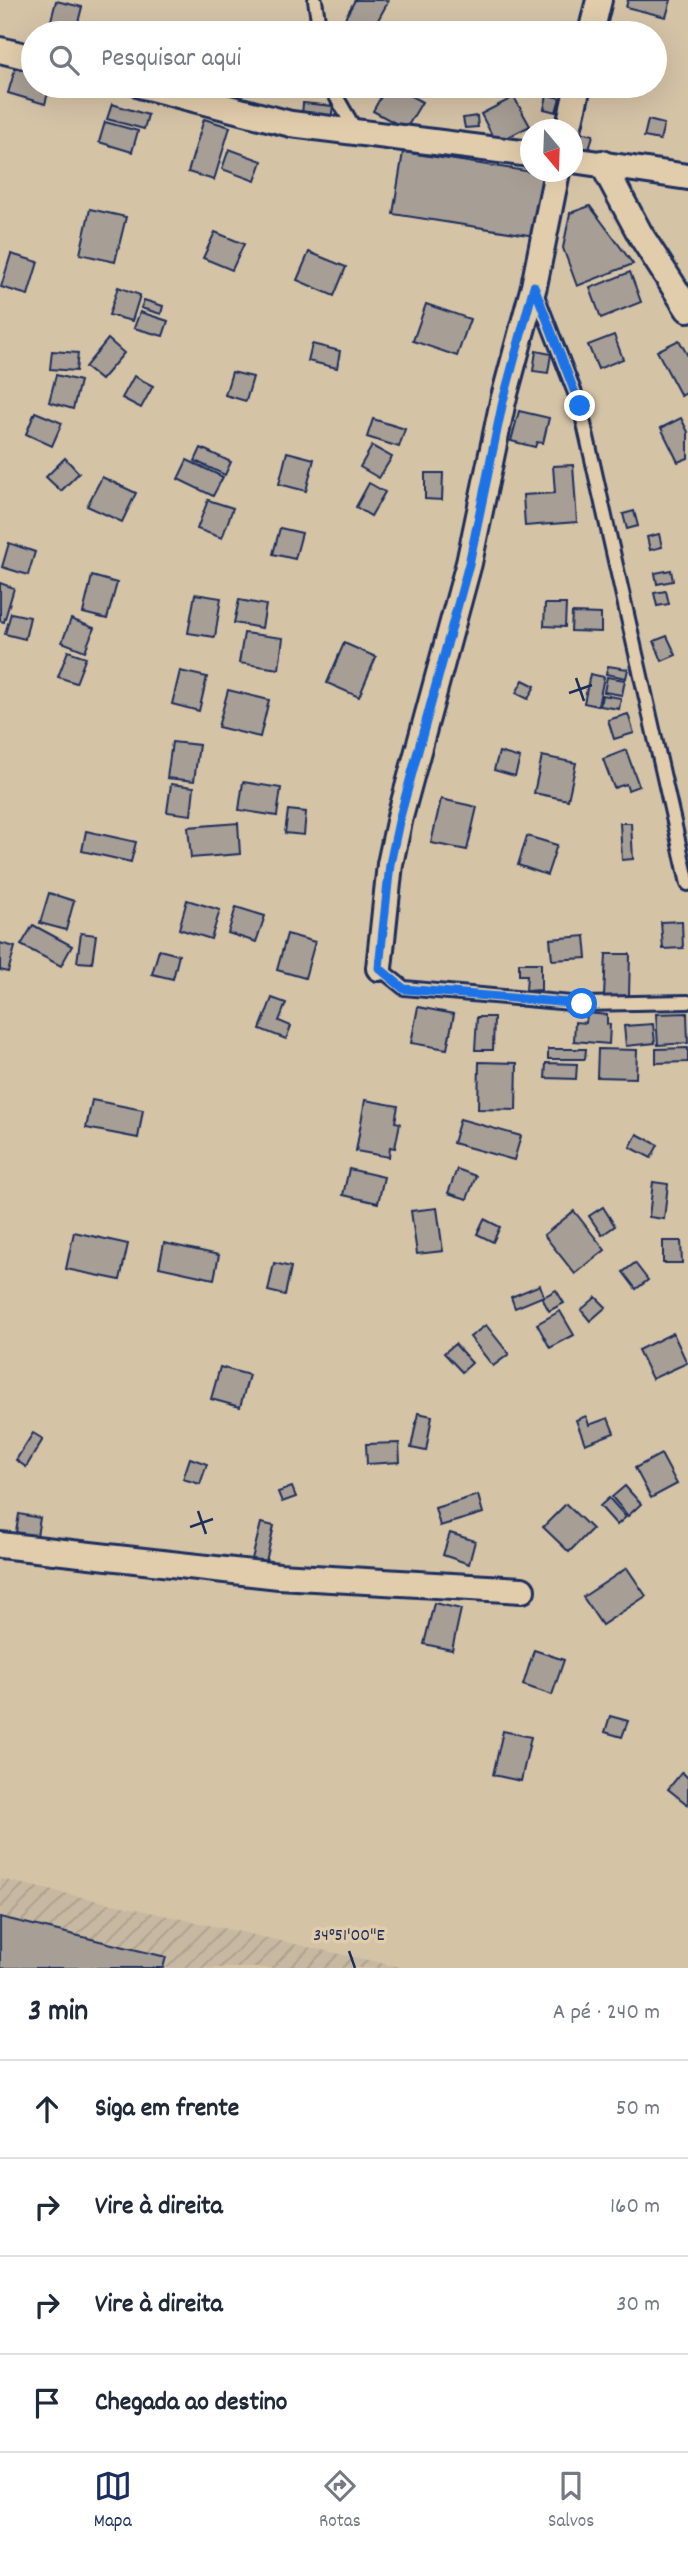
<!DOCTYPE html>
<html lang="pt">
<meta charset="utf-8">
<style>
:root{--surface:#fff;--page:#f6f6f7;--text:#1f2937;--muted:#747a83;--line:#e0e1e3;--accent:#1b2f5e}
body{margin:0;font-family:Dekko,sans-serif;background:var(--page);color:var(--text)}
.compass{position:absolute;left:520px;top:119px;width:63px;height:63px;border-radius:50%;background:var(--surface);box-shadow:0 7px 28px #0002;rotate:161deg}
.stop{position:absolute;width:21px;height:21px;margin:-16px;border:5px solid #1a73e8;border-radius:50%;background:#fff}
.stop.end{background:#1a73e8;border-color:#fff;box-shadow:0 2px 7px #0008}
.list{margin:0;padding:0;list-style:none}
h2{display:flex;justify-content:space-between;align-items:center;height:91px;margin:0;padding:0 28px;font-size:30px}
h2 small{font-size:23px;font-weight:400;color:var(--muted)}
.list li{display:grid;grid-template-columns:46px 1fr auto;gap:21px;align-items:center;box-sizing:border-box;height:98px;padding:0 28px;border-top:2px solid var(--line)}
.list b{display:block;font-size:26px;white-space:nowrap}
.list em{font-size:23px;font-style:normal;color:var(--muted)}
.icon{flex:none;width:38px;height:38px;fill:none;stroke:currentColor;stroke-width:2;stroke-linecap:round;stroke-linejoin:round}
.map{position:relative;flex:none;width:688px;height:1968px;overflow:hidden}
.search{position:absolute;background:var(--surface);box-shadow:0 7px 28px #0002;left:21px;right:21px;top:21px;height:77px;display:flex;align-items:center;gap:18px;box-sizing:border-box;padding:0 24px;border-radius:38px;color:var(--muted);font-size:26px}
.sheet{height:483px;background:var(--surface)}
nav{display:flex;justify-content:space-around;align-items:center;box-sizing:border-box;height:98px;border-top:2px solid var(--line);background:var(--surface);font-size:19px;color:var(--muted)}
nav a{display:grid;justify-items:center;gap:4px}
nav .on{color:var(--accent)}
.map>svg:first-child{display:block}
.industrial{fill:url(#industrial-furrows)}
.building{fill:#a79e95;stroke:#1b2f5e;stroke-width:2}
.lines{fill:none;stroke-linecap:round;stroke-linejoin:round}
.lane-casing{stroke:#1b2f5e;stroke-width:18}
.street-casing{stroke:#1b2f5e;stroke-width:30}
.lane{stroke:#e1ccab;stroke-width:12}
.street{stroke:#e1ccab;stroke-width:24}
.route{stroke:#1a73e8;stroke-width:9}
.ticks{fill:none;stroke:#1b2f5e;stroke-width:2.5}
.ticks-label{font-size:18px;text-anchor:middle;fill:#1b2f5e;stroke:#e1ccab;stroke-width:7;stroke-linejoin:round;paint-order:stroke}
</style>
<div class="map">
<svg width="688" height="1968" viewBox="0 0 688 1968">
<defs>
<pattern id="industrial-furrows" width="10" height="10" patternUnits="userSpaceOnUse" patternTransform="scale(1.75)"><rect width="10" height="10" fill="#c7b8a1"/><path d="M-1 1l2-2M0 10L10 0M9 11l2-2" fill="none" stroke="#aa9e8d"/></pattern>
</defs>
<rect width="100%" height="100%" fill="#d5c3a6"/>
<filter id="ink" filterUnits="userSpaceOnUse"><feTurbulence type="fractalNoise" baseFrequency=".0143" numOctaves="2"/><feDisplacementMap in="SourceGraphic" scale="14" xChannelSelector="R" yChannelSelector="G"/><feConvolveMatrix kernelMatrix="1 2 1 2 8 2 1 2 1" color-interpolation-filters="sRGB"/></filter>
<g filter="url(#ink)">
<!-- industrial -->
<polygon class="industrial" points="0,1879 404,1968 0,1968"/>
<!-- building -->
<g class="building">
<polygon points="355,0 389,0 371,33 344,20"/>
<polygon points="628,0 671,0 666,17 626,7"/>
<polygon points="56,1 82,7 76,30 50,24"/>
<polygon points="17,63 33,68 33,86 50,86 45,104 8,93"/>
<polygon points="387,86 392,86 422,102 406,129 373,111"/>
<polygon points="547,95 560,98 556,112 544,109"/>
<polygon points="514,97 530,126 496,143 481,114"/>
<polygon points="303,103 333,106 331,120 302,116"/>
<polygon points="112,104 148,115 144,129 107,119"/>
<polygon points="477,116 478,127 465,128 463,118"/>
<polygon points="204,119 230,127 214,180 188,172"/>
<polygon points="648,120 664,124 660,140 644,137"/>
<polygon points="105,122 138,131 132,152 99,142"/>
<polygon points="579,132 593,135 589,150 575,147"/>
<polygon points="229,149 262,161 255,181 222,169"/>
<polygon points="403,152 545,174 535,236 393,214"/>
<polygon points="590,206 633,264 577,286 563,248 570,213"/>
<polygon points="90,209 126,217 115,262 80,254"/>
<polygon points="215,232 244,244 232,270 203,258"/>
<polygon points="309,252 346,267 334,296 297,280"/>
<polygon points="11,254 38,262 28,295 1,287"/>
<polygon points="630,272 641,302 601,318 590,288"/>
<polygon points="118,287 140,295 132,321 109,315"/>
<polygon points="144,300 163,306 161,314 141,308"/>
<polygon points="426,304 470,319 457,356 413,341"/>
<polygon points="140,312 168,321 163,336 134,328"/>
<polygon points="614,335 623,359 598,369 588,345"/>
<polygon points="108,339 124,353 101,380 85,367"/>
<polygon points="679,340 688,356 688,392 681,396 657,351"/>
<polygon points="312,344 340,351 337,368 308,361"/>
<polygon points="52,351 78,353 76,371 50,369"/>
<polygon points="536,351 551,354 548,373 533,371"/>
<polygon points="232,372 253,377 246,401 225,395"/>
<polygon points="56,375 80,381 73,409 49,402"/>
<polygon points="134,376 153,386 141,408 122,398"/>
<polygon points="519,411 549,418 543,443 537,442 535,447 511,441"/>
<polygon points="35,412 62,423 52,446 26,434"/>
<polygon points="681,418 688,432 688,458 678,462 661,428"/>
<polygon points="373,419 405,429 399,447 367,437"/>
<polygon points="372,446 392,457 379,478 360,467"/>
<polygon points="201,448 231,462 225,475 195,461"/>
<polygon points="287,452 314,459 306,491 279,484"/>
<polygon points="65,458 79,473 61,491 46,477"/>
<polygon points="187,460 223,477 213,496 178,479"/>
<polygon points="573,465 577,522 525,526 523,495 555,493 553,466"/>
<polygon points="425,473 443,473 442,500 425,499"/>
<polygon points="102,477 136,493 122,522 87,506"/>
<polygon points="369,483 385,492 371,516 356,507"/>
<polygon points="208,500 233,508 222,538 197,529"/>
<polygon points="634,511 638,526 627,529 623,514"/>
<polygon points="280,528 302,533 295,559 273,554"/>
<polygon points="659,534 662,547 650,550 647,537"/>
<polygon points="9,543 35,552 28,575 2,567"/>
<polygon points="671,570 673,581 657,584 655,573"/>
<polygon points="92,576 117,583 107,619 83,613"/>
<polygon points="0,583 14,588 4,622 0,621"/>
<polygon points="666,591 669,604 657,606 654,593"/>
<polygon points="195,594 221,598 215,637 188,633"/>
<polygon points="239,600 266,605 262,628 234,623"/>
<polygon points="545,604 566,604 565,627 544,626"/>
<polygon points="11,613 30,617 25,639 5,634"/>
<polygon points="572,613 601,614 601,632 571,631"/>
<polygon points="71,619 94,628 85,651 62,642"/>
<polygon points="244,633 283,638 279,669 239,663"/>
<polygon points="667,636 676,655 662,661 654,641"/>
<polygon points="344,643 376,657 359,697 327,683"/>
<polygon points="68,651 86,657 76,683 58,677"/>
<polygon points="608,666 628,669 626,678 606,674"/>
<polygon points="180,671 207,677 199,711 172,704"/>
<polygon points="590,674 604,677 598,706 584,703"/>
<polygon points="607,677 625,680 622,695 604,692"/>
<polygon points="523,680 535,686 528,699 516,693"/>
<polygon points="228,690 269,700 260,737 218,727"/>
<polygon points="602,695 621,698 619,709 600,706"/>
<polygon points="628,714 634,733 614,739 608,720"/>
<polygon points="172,742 199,745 194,781 167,778"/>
<polygon points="626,750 639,786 628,790 626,784 614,788 603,759"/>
<polygon points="499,752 520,758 515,776 494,770"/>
<polygon points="542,756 576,763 568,800 534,793"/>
<polygon points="243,782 281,788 277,816 239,810"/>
<polygon points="171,784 194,787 191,815 167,812"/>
<polygon points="441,799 477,807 467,850 431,843"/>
<polygon points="288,810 306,812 304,835 285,833"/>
<polygon points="238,823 240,854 191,858 188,827"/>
<polygon points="620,823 631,823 633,859 622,860"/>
<polygon points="86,831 136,842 131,862 82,851"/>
<polygon points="527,836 557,845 547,875 518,865"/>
<polygon points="49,893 74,901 66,930 40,923"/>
<polygon points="187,900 220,910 211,939 179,929"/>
<polygon points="236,907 265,916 256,942 228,933"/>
<polygon points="682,921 683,948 663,949 661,922"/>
<polygon points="33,925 72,946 61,966 21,945"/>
<polygon points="81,933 96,935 92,963 77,962"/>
<polygon points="287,934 315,942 305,978 277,970"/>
<polygon points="585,936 587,958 552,960 550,939"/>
<polygon points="0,943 15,947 8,972 0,970"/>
<polygon points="159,950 179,955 173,979 152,974"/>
<polygon points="606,954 630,954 629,996 604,996"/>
<polygon points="519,963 541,963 541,990 526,991 527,975 519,975"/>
<polygon points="272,998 286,1003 279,1021 291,1026 286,1039 260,1029"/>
<polygon points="418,1007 454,1014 447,1049 411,1043"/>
<polygon points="587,1013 607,1015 607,1024 610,1025 609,1044 574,1041 575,1022 586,1023"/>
<polygon points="687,1013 688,1043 658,1045 656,1014"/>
<polygon points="477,1017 494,1017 493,1050 475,1050"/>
<polygon points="653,1024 655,1043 626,1046 624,1026"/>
<polygon points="688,1048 688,1062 656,1063 656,1049"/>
<polygon points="548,1049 586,1049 585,1059 548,1059"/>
<polygon points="598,1049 637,1050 636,1078 597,1077"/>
<polygon points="479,1062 517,1063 516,1110 478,1109"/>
<polygon points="546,1063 577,1064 576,1079 545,1078"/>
<polygon points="92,1100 143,1110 138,1138 86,1128"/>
<polygon points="365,1100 398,1106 395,1122 400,1123 395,1148 390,1147 389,1157 356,1151"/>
<polygon points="460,1119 521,1136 514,1160 453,1143"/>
<polygon points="637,1134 658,1145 651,1158 630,1147"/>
<polygon points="349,1169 384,1177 378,1203 343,1195"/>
<polygon points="457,1169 476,1176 467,1199 448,1193"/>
<polygon points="653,1182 668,1184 664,1219 649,1217"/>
<polygon points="603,1207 615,1226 602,1235 589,1216"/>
<polygon points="437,1208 443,1251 417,1254 411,1211"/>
<polygon points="574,1211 605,1250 575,1274 544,1235"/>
<polygon points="484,1219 500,1227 493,1242 477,1234"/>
<polygon points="74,1232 128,1244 120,1280 66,1269"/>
<polygon points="663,1241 681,1241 682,1263 663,1263"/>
<polygon points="164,1243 219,1255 214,1279 159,1267"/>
<polygon points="274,1263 291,1267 285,1295 268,1291"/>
<polygon points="635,1263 648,1280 636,1289 623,1272"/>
<polygon points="540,1285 544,1296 515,1308 511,1297"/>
<polygon points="556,1290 564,1303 549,1311 542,1298"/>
<polygon points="596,1297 606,1307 590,1321 581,1310"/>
<polygon points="560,1311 574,1335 550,1348 537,1324"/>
<polygon points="486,1325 509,1354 493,1366 470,1337"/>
<polygon points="673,1333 687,1363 652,1379 638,1350"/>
<polygon points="455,1344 472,1363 462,1372 444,1353"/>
<polygon points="220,1367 249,1375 240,1407 211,1399"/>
<polygon points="418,1413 432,1416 426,1451 411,1448"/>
<polygon points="586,1416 589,1425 608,1418 614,1433 585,1444 576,1420"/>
<polygon points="33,1433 43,1439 26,1467 16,1460"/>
<polygon points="399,1443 400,1462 367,1464 366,1444"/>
<polygon points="661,1454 677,1484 651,1498 635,1468"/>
<polygon points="190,1458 207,1464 200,1484 183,1479"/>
<polygon points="625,1486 641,1504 628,1516 612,1497"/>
<polygon points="292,1487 296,1497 282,1502 278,1492"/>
<polygon points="478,1495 483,1513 440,1526 435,1508"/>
<polygon points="609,1498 626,1517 617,1525 600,1506"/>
<polygon points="566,1504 592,1529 569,1552 543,1527"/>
<polygon points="19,1514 40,1518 37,1536 16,1532"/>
<polygon points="261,1523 274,1526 265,1566 251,1563"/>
<polygon points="450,1533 475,1541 469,1564 443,1555"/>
<polygon points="627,1568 646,1596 602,1625 583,1597"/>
<polygon points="434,1603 461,1609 452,1650 424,1644"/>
<polygon points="534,1650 564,1660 552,1695 523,1685"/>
<polygon points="610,1716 628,1721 622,1737 605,1732"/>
<polygon points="503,1731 531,1737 521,1781 493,1775"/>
<polygon points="682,1772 688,1778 688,1805 668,1789"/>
<polygon points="0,1917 166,1957 163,1968 0,1968"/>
</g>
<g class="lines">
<defs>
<g id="lane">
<polyline points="315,0 320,33"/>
<polyline points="330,86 356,131"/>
<polyline points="535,290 580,406 688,884"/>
<polyline points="379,968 404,988 582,1004 688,1002"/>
</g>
<g id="street">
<polyline points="591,33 599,0"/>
<polyline points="0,50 33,58"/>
<polyline points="143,86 291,124 530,154"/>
<polyline points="568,130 578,86"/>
<polyline points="572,160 688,177"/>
<polyline points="602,163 640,234 688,309"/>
<polyline points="379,968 390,864 400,817 469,563 503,401 534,286 557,172"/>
<polyline points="0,1545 279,1576 522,1590"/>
</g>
</defs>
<!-- lane casing -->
<use href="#lane" class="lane-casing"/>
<!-- street casing -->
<use href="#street" class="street-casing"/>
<!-- lane -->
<use href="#lane" class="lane"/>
<!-- street -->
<use href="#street" class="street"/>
</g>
</g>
<g class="lines" filter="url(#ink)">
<!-- route -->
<polyline class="route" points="580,406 534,286 503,401 469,564 400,817 390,864 379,968 404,989 582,1004"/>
</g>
<!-- ticks -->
<path class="ticks" d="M576,678L584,701M569,693L592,685M198,1511L206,1534M190,1527L213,1519M349,1951L355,1968"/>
<g class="ticks-label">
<text x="349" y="1940">34°51'00"E</text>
</g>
</svg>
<svg class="compass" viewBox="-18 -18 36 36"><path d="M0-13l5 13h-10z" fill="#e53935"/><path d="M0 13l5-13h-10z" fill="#747a83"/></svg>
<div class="stop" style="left:582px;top:1004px"></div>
<div class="stop end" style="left:580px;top:406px"></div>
<div class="search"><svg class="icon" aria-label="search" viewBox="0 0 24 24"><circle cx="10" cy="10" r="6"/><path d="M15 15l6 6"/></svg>Pesquisar aqui</div>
</div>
<section class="sheet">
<h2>3 min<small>A pé · 240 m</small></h2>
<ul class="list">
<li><svg class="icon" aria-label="ahead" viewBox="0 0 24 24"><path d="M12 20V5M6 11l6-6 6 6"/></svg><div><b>Siga em frente</b></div><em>50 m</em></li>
<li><svg class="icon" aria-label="right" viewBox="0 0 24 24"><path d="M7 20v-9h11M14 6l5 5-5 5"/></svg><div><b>Vire à direita</b></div><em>160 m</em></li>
<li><svg class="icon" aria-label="right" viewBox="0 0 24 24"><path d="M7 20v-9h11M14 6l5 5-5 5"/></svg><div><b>Vire à direita</b></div><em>30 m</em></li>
<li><svg class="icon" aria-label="arrive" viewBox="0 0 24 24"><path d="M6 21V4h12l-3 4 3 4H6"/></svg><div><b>Chegada ao destino</b></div></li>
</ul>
</section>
<nav>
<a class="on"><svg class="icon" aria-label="map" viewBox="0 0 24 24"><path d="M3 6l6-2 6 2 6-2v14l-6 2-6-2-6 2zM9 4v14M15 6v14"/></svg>Mapa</a>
<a><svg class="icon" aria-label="directions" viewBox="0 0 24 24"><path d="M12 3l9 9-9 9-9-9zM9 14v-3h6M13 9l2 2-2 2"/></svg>Rotas</a>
<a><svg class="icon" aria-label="saved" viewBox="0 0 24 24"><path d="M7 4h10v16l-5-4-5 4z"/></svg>Salvos</a>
</nav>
